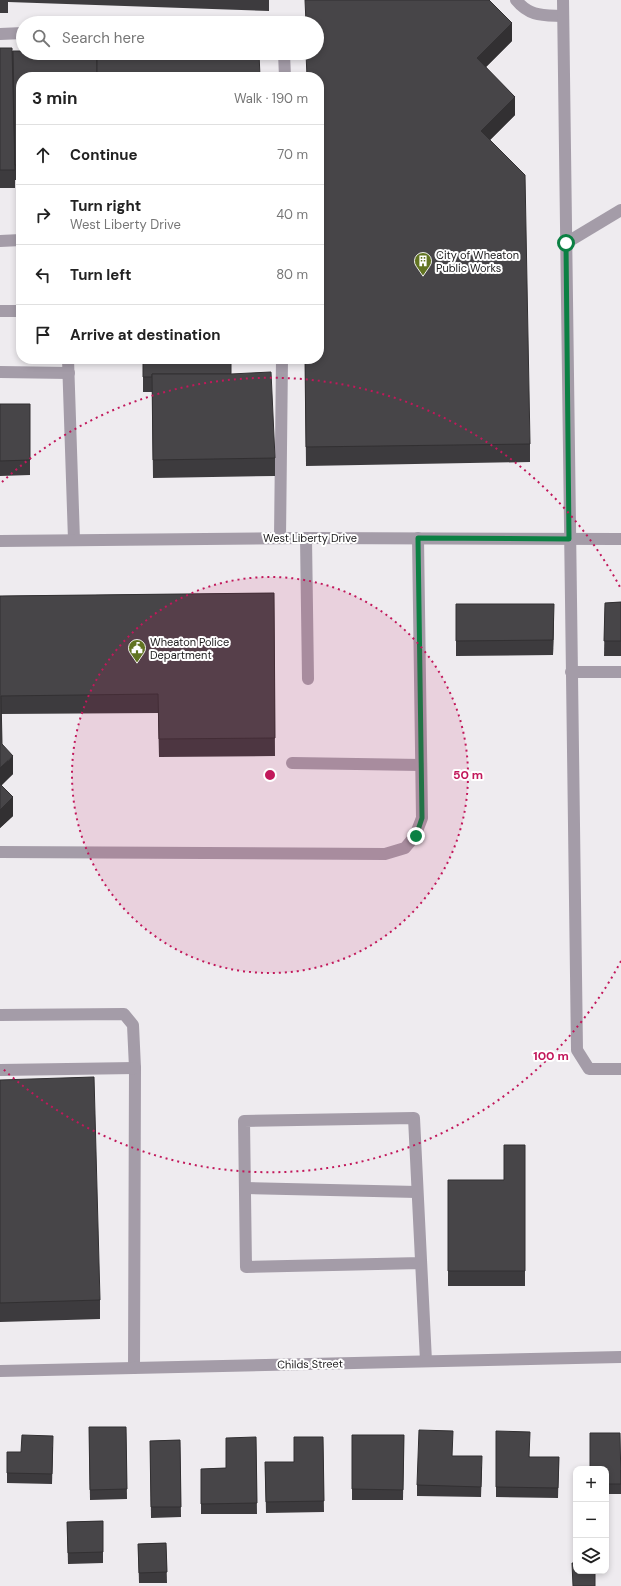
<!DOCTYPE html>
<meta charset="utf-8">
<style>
:root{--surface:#fff;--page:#f6f6f6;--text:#222;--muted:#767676;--line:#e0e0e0}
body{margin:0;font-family:"DM Sans",sans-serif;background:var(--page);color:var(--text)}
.controls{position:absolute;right:12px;bottom:12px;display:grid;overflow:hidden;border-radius:8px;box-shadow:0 2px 6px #0003}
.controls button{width:36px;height:36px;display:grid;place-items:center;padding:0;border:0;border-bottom:1px solid var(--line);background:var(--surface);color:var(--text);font:20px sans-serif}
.stop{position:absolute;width:12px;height:12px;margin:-9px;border:3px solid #0b8043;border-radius:50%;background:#fff}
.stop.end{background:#0b8043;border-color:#fff;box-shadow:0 1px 4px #0008}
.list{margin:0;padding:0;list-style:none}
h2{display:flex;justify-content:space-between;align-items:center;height:52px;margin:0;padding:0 16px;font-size:17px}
h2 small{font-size:13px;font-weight:400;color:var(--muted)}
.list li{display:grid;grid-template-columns:26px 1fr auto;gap:12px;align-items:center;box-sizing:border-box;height:60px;padding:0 16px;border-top:1px solid var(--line)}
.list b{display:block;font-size:15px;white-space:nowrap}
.list p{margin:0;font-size:13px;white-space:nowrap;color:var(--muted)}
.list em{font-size:13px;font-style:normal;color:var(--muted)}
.icon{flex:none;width:22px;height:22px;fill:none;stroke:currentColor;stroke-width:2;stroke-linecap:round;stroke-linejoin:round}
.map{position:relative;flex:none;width:621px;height:1586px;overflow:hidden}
.search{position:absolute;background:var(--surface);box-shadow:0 2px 6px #0003;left:16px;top:16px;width:308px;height:44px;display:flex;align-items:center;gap:10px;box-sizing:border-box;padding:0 14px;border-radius:22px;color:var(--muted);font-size:15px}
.panel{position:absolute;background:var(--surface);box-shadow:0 2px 6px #0003;left:16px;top:72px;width:308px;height:292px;border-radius:16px}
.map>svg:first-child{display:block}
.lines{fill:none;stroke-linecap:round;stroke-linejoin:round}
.lane{stroke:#a49ca8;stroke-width:12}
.street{stroke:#a49ca8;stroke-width:12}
.wall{fill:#3d3b3e}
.shaded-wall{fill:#323032}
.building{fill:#474548;stroke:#323032}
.route{stroke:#0b8043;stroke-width:5}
.ring{fill:none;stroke:#c2185b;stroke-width:2;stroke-dasharray:2 4}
.labels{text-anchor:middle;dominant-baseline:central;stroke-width:4;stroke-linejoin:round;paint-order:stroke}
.poi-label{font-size:11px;fill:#1b1a1b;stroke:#fff;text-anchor:start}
.street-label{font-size:11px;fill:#1b1a1b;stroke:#fff}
.centre{fill:#c2185b;stroke:#fff;stroke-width:2}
.ring-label{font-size:12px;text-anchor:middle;font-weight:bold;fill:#c2185b;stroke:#fff;stroke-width:4;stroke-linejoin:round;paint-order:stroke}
</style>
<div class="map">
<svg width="621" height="1586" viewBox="0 0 621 1586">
<rect width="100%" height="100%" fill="#eeebef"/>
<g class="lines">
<!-- lane -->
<g class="lane">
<path d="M516,0C530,17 543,15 563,16"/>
<polyline points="563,0 577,1050 589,1069 621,1069"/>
<polyline points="0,34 23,33"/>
<polyline points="284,53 285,77"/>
<polyline points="0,241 21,240"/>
<polyline points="566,243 621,210"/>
<polyline points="0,311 21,311"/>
<polyline points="68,359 74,540"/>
<polyline points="0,372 69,373"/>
<polyline points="280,538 282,359"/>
<polyline points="306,538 308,679"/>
<polyline points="571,672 621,672"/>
<polyline points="292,763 421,765"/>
<polyline points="0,852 385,854 405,848 415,836 422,818 418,538"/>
<polyline points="0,1015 124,1014 133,1025 135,1068 134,1368"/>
<polyline points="0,1070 135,1068"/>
<polyline points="245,1188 417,1192"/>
<polyline points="421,1263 246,1267 244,1121 414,1118 426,1361"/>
</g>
<!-- street -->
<g class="street">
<polyline points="0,541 306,538 621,539"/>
<polyline points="0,1371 621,1357"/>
</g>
</g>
<!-- wall -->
<g class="wall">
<polygon points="0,0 269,0 269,11 8,2 8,13 0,13"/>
<polygon points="512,41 486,67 515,115 490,140 530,444 530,462 306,466 305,359 319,359 319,77"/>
<polygon points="0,48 13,51 21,77 21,180 15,180 15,188 0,188"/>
<polygon points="143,359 231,374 275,458 275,476 153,478 152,392 143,392"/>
<polygon points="0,404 30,404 30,475 0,476"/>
<polygon points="274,593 275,756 159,757 158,713 1,714 2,744 13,774 1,785 13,816 0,828 0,596"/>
<polygon points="621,602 621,656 604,656 605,603"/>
<polygon points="456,604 554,618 553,655 456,656"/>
<polygon points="0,1080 100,1300 100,1319 0,1322"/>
<polygon points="525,1145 525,1286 448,1286 448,1180 504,1180"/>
<polygon points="89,1427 126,1427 127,1499 90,1500"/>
<polygon points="496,1431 530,1457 559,1457 558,1498 496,1497"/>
<polygon points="352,1435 404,1435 403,1500 352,1500"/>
<polygon points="256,1437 257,1514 201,1514 201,1469 226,1468"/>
<polygon points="323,1437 324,1512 266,1513 265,1462 294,1462"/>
<polygon points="180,1440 181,1517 151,1518 150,1441"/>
<polygon points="53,1447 52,1484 7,1483 7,1473 21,1452"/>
<polygon points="452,1456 482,1467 481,1497 417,1496 417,1485"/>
<polygon points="606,1469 621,1470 621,1494 606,1494"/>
<polygon points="103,1521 103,1563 68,1564 67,1522"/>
<polygon points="166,1543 167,1583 139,1583 138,1544"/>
</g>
<!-- shaded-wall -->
<g class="shaded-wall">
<polygon points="512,23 512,41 477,76 477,58"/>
<polygon points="515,97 515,115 481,149 481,131"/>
<polygon points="554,604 554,618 553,655 553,640"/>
<polygon points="13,756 13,774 0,787 0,768"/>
<polygon points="13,797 13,816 0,828 0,810"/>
</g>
<!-- building -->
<g class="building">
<polygon points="305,0 489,0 512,23 477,58 515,97 481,131 525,175 530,444 306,447 305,359 319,359 319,77 307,77 306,53 317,53 317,23 306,23"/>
<polygon points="0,48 12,48 15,170 0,170"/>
<polygon points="13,51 23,51 23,53 97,53 97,77 21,77 21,165 15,165"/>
<polygon points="97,53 259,53 260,77 97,77"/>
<polygon points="143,359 231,359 231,374 152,374 152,377 143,377"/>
<polygon points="271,372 275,458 153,460 152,374 231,374"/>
<polygon points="0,404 30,404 30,460 0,461"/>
<polygon points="274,593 275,738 159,739 158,694 1,696 2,744 13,756 0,768 0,596"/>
<polygon points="621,602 621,641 604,641 605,603"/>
<polygon points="456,604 554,604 553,640 456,641"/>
<polygon points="0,784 13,797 0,810"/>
<polygon points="94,1077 100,1300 0,1303 0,1080"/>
<polygon points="504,1145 525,1145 525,1271 448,1271 448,1180 504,1180"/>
<polygon points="89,1427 126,1427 127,1489 90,1490"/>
<polygon points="419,1430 453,1431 452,1456 482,1456 481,1487 417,1485"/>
<polygon points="496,1431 530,1432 529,1457 559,1457 558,1488 496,1487"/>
<polygon points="590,1433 620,1433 621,1484 606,1484 606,1469 590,1469"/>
<polygon points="22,1435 53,1436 52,1474 7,1473 7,1452 21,1452"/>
<polygon points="352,1435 404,1435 403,1490 352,1489"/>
<polygon points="256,1437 257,1503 201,1504 201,1469 226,1468 226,1438"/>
<polygon points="294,1437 323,1437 324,1501 266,1502 265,1462 294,1462"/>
<polygon points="180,1440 181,1507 151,1507 150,1441"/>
<polygon points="103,1521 103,1552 68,1553 67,1522"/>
<polygon points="166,1543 167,1572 139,1573 138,1544"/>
<polygon points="572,1563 576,1563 576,1571 595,1571 595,1586 573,1586"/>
</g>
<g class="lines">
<!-- route -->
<polyline class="route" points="416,836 422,818 418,538 569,539 566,243"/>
</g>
<!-- distance rings -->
<circle cx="270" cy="775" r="198" fill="#c2185b" fill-opacity=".12"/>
<g class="ring">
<circle cx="270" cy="775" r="198"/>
<path d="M621 961A397 397 0 0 1 2 1068M2 482A397 397 0 0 1 621 589"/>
</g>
<!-- icons -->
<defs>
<symbol id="building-pin" viewBox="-11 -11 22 30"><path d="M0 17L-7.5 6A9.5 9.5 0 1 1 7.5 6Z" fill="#617321" stroke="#fff"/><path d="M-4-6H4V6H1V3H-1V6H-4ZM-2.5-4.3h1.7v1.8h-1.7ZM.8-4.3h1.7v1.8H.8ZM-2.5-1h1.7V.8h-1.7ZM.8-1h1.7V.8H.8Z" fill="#fff"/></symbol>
<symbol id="civic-pin" viewBox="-11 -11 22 30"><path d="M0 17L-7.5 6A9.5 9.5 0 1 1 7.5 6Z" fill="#617321" stroke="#fff"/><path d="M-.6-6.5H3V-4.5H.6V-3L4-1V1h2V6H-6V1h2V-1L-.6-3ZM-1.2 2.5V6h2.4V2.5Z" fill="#fff"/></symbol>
</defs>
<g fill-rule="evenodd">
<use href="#building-pin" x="413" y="251" width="20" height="27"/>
<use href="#civic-pin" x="127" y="638" width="20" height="27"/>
</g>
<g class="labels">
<!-- poi labels -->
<g class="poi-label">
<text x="436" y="255">City of Wheaton<tspan x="436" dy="13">Public Works</tspan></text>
<text x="150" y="642">Wheaton Police<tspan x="150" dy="13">Department</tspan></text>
</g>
<!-- street labels -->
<g class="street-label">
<text x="310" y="538">West Liberty Drive</text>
<text transform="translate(310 1364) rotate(-1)">Childs Street</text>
</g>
</g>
<circle cx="270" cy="775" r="6" class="centre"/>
<g class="ring-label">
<text x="468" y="779">50 m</text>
<text x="551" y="1060">100 m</text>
</g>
</svg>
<div class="controls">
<button>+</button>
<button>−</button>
<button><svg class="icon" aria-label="layers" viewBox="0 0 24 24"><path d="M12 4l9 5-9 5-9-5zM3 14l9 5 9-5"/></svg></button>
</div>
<div class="stop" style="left:566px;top:243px"></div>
<div class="stop end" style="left:416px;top:836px"></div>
<div class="search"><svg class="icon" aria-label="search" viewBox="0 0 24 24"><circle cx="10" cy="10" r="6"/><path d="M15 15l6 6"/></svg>Search here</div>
<section class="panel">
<h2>3 min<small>Walk · 190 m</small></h2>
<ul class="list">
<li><svg class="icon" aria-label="ahead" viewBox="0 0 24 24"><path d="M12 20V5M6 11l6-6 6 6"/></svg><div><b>Continue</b></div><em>70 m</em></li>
<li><svg class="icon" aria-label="right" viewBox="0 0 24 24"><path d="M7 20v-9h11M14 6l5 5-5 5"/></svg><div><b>Turn right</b><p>West Liberty Drive</p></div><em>40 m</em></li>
<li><svg class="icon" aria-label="left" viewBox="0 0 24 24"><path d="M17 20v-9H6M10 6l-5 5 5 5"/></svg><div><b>Turn left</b></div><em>80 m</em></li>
<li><svg class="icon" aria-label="arrive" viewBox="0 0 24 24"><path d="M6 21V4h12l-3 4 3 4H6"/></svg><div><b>Arrive at destination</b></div></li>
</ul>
</section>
</div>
